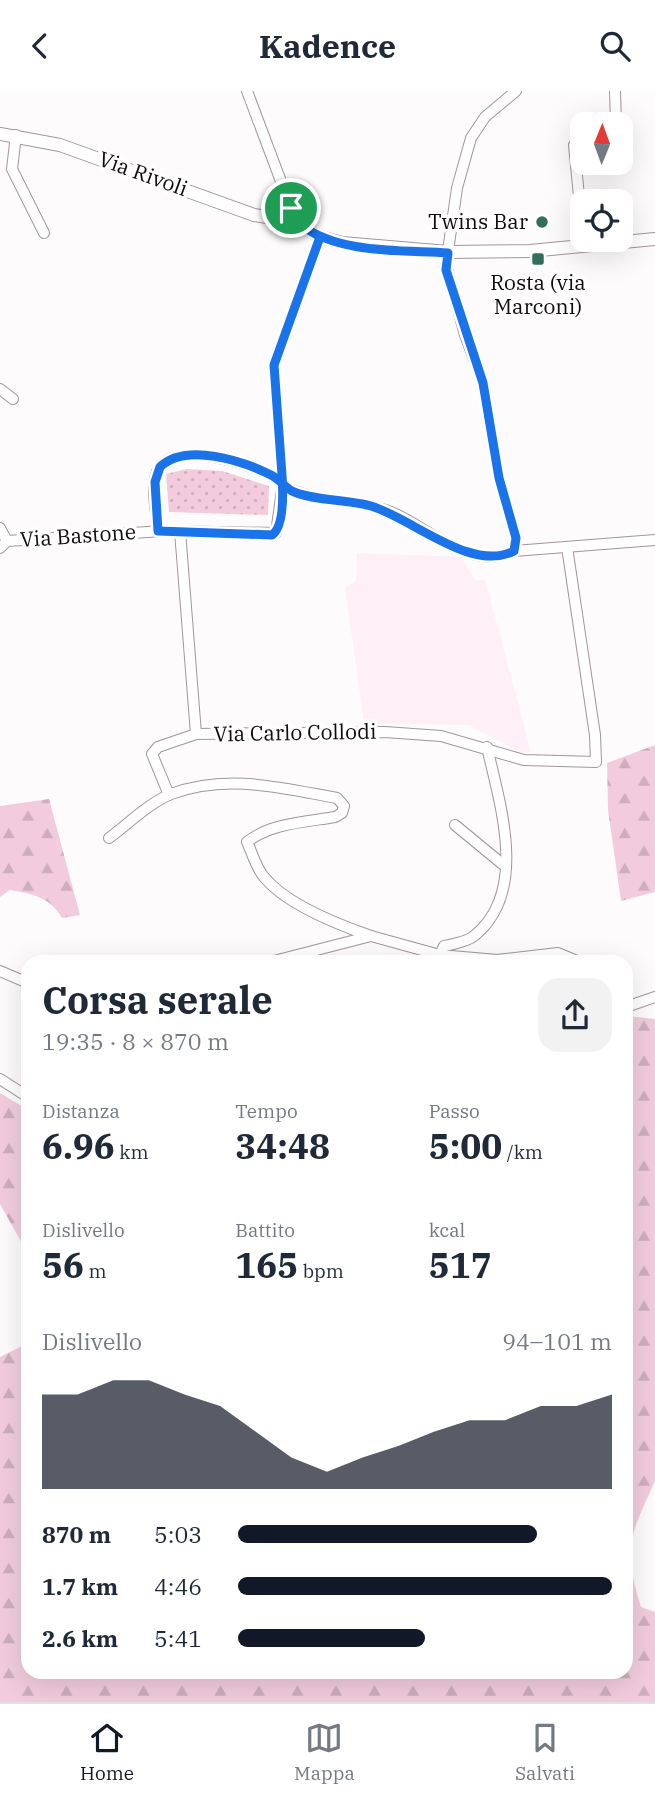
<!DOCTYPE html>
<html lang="it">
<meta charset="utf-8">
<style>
:root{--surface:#fff;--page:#f2f2f3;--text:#1f2937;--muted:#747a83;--line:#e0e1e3;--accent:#111827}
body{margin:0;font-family:"IBM Plex Serif",serif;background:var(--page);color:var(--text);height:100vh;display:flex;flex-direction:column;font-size:26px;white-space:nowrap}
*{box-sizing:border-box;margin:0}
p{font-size:23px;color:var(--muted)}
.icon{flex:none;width:38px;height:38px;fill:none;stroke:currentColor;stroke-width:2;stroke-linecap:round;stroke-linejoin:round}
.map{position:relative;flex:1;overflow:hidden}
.details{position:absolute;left:21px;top:864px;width:612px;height:724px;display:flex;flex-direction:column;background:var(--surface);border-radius:21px;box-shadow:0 7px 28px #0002}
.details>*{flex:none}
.needle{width:46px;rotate:1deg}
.tools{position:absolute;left:570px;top:21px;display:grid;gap:14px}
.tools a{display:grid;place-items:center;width:63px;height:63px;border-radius:14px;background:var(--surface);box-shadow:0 7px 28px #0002;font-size:35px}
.pin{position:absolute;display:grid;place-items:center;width:60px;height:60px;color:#fff;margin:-30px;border:4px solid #fff;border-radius:50%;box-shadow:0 2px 7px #0007}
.round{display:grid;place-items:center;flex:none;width:74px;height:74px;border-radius:21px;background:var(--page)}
.headline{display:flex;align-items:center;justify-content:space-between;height:119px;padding:0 21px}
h1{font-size:38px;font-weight:800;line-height:52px}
.stats{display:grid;grid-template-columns:repeat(3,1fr);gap:10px;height:119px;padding:7px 21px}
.stats div{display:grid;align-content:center}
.stats b{font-size:35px;font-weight:800}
.stats small{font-size:19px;font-weight:400}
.stats p{font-size:19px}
.chart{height:196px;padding:14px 21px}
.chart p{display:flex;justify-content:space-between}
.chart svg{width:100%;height:126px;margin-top:7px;fill:var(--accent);opacity:.7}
ul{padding:0 21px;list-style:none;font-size:23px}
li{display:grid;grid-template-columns:112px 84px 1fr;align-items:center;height:52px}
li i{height:18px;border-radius:9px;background:var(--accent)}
header{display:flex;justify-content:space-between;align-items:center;height:91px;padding:0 21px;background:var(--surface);font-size:32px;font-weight:800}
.dock{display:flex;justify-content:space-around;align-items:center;height:98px;border-top:2px solid var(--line);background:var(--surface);font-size:19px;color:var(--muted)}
.dock a{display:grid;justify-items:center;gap:4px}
.dock .active{color:var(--accent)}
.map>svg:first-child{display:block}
.built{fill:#fef0f6}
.forest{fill:url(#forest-firs)}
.park{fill:url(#park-dots)}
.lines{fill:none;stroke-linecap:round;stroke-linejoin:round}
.minor-casing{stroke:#a3959b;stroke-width:12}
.tertiary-casing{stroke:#a3959b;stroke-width:14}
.minor{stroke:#fff;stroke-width:10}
.tertiary{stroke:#fff;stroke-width:12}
.route-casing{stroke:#fff;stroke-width:14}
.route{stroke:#1a73e8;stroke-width:9}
.poi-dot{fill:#316f5c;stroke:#fff;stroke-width:2.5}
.labels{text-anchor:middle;stroke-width:7;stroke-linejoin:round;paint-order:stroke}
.street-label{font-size:21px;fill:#100c0e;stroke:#fff}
.poi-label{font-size:21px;fill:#100c0e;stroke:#fff;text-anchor:end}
</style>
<header><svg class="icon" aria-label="back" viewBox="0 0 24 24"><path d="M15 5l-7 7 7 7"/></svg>Kadence<svg class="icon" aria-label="search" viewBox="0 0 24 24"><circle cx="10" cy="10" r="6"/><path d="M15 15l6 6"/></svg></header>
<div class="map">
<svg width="655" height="1611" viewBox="0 0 655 1611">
<defs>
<pattern id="forest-firs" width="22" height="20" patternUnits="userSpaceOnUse" patternTransform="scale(1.75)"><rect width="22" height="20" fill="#f2ccdd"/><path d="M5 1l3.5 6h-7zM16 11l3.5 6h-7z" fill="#ceaebc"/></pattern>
<pattern id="park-dots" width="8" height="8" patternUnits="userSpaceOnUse" patternTransform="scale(1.75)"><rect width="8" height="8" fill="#f2ccdd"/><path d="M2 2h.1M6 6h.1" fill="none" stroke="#ceaebc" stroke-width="1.8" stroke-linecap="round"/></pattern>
</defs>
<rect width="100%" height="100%" fill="#fefbfc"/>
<polygon class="built" points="357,462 461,466 476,490 485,488 531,661 521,661 469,634 364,632 345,497 356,490"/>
<g class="forest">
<polygon points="655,654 655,801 621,810 608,719 607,672"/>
<path d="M49,708l31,116 -18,3c-12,-21 -29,-24 -52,-28l-10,7v-91z"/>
<path d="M627,925l28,3v462c-25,56 -33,65 -14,126l14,5v90h-655v-345l28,-14v330h598v-515l4,1 3,-83 -6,-2z"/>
<polygon points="0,1002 28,1019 28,1163 0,1113"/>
</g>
<polygon class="park" points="187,378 222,380 269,395 268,424 169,421 166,383"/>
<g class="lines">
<g class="minor-casing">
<g id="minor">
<polyline points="247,0 291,117"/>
<polyline points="615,0 616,33"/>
<polyline points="16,44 12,78 44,142"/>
<polyline points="583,46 574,54 583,146"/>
<polyline points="0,298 13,308"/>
<polyline points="0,437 7,450"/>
<path d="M158,440c-1,-17 -9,-48 1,-63 19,-27 87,-5 111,7 10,5 17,14 27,17 30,11 63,8 94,20 36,14 80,61 123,39l141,-11"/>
<polyline points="180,440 196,643"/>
<polyline points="0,457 7,450 163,440 276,442 283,392 274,274 320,146"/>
<polyline points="514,460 516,447 499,388 483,292 465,244 446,174 457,97 471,47 485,26 516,0"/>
<polyline points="169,704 152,663 158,656 196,643 385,641 441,645 524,669 596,671 595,644 567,456"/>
<polyline points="455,734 506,776"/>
<path d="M109,747c19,-14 40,-35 62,-44 56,-21 110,-6 166,4l7,8 -2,7 -7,4c-29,5 -64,6 -88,25 5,10 9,26 17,35 22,27 75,48 107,59"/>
<path d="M440,864l4,-9c9,-2 23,-4 30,-10 55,-44 26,-131 13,-189"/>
<polyline points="266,872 371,845 440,864 497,869 558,862 582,872"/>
<polyline points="0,880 28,892"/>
<polyline points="626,916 655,906"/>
<polyline points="0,988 28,1006"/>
</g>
</g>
<g class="tertiary-casing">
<g id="tertiary">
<polyline points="0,43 60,54 254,124 284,129"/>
<circle cx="294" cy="127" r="10"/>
<polyline points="301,134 320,146 342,152 448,161 530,160 655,148"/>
</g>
</g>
<use href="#minor" class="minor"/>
<use href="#tertiary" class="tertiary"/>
</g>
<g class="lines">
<g class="route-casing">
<path id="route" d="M291,117l9,2 4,9 -3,6 19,12 -46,128 8,110c1,15 3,51 -10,60l-114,-4 -3,-49 5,-15c26,-25 83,-6 111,8 8,4 14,12 21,16 17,9 58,9 79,15 41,12 100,67 143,45l2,-13 -17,-60 -16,-95 -37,-113 2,-17c-46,-3 -109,1 -147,-28l-8,3 -6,-3 -3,-8 7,-9"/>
</g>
<use href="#route" class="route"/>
</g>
<g class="poi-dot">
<circle cx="542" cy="131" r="7"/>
<rect x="531" y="161" width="14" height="14" rx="3.5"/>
</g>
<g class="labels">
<g class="street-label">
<text transform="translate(143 83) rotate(20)" y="7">Via Rivoli</text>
<text transform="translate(78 445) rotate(-4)" y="7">Via Bastone</text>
<text transform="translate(295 642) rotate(-1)" y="7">Via Carlo Collodi</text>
</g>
<g class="poi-label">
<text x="528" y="138">Twins Bar</text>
<text x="538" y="199" text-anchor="middle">Rosta (via<tspan x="538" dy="24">Marconi)</tspan></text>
</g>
</g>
</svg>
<div class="tools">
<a><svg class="needle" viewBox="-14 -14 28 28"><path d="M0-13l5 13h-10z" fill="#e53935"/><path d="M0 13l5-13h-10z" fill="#747a83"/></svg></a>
<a><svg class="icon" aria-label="locate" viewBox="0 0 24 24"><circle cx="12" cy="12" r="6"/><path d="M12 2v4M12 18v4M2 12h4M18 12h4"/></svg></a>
</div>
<div class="pin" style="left:291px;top:117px;background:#1e9e55"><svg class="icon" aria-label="arrive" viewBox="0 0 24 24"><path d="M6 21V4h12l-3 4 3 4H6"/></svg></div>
<section class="details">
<div class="headline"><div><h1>Corsa serale</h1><p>19:35 · 8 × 870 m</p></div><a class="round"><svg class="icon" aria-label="share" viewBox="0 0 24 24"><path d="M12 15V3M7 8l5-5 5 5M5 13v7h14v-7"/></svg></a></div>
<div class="stats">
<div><p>Distanza</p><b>6.96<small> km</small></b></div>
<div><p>Tempo</p><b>34:48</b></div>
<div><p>Passo</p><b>5:00<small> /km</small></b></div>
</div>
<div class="stats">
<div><p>Dislivello</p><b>56<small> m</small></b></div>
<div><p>Battito</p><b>165<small> bpm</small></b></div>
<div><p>kcal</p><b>517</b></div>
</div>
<div class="chart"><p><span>Dislivello</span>94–101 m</p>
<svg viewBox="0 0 160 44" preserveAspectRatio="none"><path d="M0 44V11L10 11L20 6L30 6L40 11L50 15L60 24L70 33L80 38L90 33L100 29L110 24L120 20L130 20L140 15L150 15L160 11V44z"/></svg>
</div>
<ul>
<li><b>870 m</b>5:03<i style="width:80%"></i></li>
<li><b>1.7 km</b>4:46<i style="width:100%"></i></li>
<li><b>2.6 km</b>5:41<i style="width:50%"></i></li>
</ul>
</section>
</div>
<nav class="dock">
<a class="active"><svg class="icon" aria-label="home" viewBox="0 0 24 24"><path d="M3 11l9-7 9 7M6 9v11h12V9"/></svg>Home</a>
<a><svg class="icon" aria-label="map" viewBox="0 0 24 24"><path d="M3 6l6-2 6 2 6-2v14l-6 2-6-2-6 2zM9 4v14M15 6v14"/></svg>Mappa</a>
<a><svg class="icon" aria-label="saved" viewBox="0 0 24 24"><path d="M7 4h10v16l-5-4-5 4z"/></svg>Salvati</a>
</nav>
